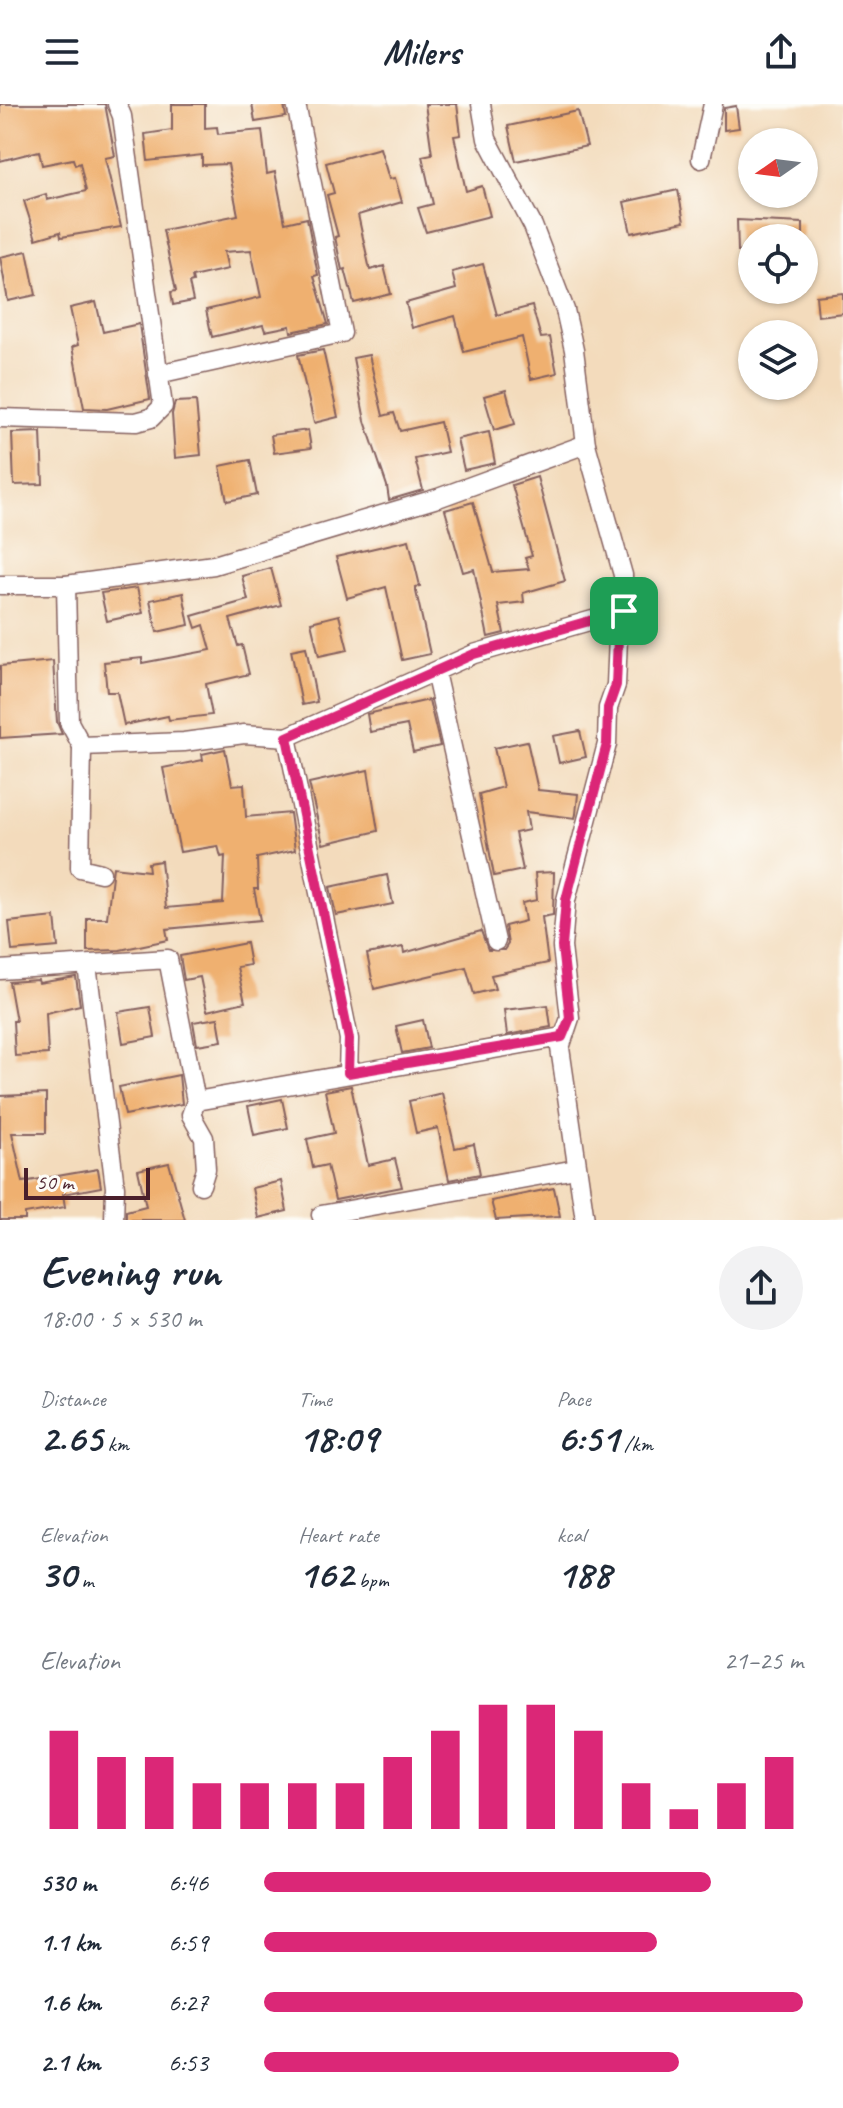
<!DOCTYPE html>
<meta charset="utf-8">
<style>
:root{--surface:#fff;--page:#f2f2f3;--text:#1f2937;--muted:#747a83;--accent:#db2777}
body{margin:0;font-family:Caveat,sans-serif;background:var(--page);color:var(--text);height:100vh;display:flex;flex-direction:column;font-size:30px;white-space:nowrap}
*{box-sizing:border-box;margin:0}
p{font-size:26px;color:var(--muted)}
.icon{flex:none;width:44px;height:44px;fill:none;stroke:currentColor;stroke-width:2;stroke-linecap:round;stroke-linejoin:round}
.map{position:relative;height:1116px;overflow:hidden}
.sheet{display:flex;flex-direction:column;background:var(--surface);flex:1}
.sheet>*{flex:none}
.needle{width:52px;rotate:256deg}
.fabs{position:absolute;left:738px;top:24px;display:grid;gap:16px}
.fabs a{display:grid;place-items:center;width:80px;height:80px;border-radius:50%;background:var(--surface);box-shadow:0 2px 6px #0004;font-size:40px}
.scale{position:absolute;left:24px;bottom:20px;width:126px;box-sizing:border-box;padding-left:8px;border:4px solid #4a1f2b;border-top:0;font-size:22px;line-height:28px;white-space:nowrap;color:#4a1f2b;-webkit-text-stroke:6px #fdfcf7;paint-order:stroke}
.pin{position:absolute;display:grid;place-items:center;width:68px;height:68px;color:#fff;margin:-34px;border-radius:16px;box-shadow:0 4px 12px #0006}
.round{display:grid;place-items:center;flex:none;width:84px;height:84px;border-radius:42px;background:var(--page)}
.summary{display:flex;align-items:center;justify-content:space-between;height:136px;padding:0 40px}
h1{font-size:44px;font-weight:600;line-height:60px}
.figures{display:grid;grid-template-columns:repeat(3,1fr);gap:12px;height:136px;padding:8px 40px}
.figures div{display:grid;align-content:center}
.figures b{font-size:40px;font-weight:600}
.figures small{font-size:22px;font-weight:400}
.figures p{font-size:22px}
.chart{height:224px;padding:16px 40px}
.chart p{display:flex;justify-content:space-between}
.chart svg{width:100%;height:144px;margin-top:8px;stroke:var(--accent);stroke-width:6}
ul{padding:0 40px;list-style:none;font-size:26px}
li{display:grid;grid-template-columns:128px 96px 1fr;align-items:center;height:60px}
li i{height:20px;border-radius:10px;background:var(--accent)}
header{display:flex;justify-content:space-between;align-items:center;height:104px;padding:0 40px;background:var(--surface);font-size:36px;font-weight:600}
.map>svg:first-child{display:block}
.building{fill:#efb070}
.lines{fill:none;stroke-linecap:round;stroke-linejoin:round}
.minor-casing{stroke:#85615e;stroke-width:21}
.minor{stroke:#fff;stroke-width:18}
.route-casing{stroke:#fff;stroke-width:16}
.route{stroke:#db2777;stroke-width:10}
</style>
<header><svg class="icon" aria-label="menu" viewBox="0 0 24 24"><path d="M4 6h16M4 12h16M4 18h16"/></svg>Milers<svg class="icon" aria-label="share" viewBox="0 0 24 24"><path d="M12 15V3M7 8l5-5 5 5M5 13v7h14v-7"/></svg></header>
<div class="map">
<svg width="843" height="1116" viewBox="0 0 843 1116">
<rect width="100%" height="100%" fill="#fdfcf7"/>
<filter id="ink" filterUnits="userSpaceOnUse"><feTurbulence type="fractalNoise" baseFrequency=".0125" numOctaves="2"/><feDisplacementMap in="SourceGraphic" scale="16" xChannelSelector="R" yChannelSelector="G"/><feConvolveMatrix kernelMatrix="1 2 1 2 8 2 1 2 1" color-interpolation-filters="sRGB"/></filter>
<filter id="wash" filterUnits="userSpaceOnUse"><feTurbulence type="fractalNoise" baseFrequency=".006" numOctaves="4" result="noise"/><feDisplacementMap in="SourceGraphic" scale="32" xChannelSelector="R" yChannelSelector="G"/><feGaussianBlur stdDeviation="1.8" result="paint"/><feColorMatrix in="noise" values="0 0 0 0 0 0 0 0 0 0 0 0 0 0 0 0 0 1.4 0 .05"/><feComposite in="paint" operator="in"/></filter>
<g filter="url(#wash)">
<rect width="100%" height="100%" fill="#f3dbbc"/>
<g id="blocks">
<g class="building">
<polygon points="0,0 105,0 115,52 105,54 121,123 61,133 60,128 36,135 24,97 46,90 47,96 86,87 80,59 75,61 73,55 42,61 39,47 0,57"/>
<polygon points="172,0 205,0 205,24 217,23 218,30 262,26 267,70 275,68 285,119 307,114 318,171 314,172 328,220 291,228 290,222 265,227 263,221 212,233 206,206 261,193 251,146 224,148 228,165 192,173 193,178 189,179 193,197 173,201 171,188 176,187 163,126 238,111 228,60 202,61 202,51 148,57 145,30 172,26"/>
<polygon points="252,0 284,0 286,13 255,18"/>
<polygon points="425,0 457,0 461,31 454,32 466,87 482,82 490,112 426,128 418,104 433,100 422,52 432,50"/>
<polygon points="736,2 739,24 724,26 724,4"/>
<polygon points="578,7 587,42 516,57 508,22"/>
<polygon points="380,44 389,75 395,74 402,98 358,111 370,166 384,162 391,190 354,199 345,165 342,166 335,133 338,132 327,91 334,89 326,59"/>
<polygon points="678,86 684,118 631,129 624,98"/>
<polygon points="737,116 803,119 803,133 752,134 752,147 738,147"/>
<polygon points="27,147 36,191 8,197 0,153"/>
<polygon points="483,160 497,211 532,202 541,234 550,233 557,269 531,275 522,233 464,248 455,212 412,224 406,199 456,185 452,168"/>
<polygon points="843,189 843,209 818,212 816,192"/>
<polygon points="96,198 103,228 139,220 150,295 107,305 84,304 72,243 78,241 70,204"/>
<polygon points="323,246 338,313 314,319 298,251"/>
<polygon points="369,251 383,312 394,309 400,327 440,318 447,348 415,355 423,386 389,396 387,382 365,317 353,254"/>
<polygon points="506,286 515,320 494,326 484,292"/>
<polygon points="196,297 201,351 175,354 172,310 175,298"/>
<polygon points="308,326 311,344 274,349 271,331"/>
<polygon points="41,328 43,380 14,381 12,329"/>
<polygon points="489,328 495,359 464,366 457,335"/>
<polygon points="250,356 257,391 227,397 220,362"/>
<polygon points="537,373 565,477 523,489 524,498 498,501 504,529 488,533 474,465 463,468 445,406 473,398 493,468 529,465 525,454 532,452 512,381"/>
<polygon points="409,436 420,482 415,483 430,550 402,556 386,483 347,494 336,453"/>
<polygon points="271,464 281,501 230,515 238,542 242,541 249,570 206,580 212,611 169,616 168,612 124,621 117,588 107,588 104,558 142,554 142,559 211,546 204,521 196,524 192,512 248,496 242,472"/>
<polygon points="137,484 143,509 107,517 101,489"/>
<polygon points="183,489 189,521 157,528 150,496"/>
<polygon points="339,511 348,546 319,552 311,518"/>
<polygon points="306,543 317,598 302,601 291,546"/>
<polygon points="53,557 57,618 62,630 0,634 0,562"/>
<polygon points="429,596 440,642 413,648 407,621 370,628 367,610"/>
<polygon points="580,627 586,653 559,659 553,632"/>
<polygon points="527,637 538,686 578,690 576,710 575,714 526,708 529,726 515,729 523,766 494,772 479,690 503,683 494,644"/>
<polygon points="225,645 232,681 244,680 246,713 290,709 295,746 257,754 258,785 254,785 260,816 166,825 168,836 120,846 87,847 87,814 107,814 113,763 149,767 148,759 161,757 166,804 223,799 225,752 221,753 218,742 180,748 163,664 203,656 202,650"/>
<polygon points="368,666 378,727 323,740 309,679"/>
<polygon points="554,768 553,811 542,813 548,859 491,871 495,885 474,890 466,863 374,885 367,850 403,843 404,849 481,827 488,846 504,846 508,840 505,822 525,817 522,799 537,796 535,769"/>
<polygon points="387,771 393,800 336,811 330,783"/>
<polygon points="55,813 58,843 12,847 9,818"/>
<polygon points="246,839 250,861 237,863 245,898 207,907 200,873 184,876 180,852"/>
<polygon points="76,873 80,901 46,909 48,950 15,952 13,917 16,917 9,878 38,876 39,879"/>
<polygon points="548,901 551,923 507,931 504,906"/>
<polygon points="150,903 155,933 123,939 118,908"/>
<polygon points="218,914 222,937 197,941 193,918"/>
<polygon points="423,916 429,944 402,949 396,922"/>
<polygon points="179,971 182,1000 125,1011 119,983"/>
<polygon points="351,982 368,1061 395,1055 402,1083 335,1096 327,1061 313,1064 307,1035 334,1029 325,987"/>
<polygon points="442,989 455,1044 474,1040 480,1070 449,1076 438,1024 416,1029 409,997"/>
<polygon points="46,990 46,1029 12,1029 23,1078 98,1065 101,1083 63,1090 65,1103 25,1110 25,1116 0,1116 0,992"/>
<polygon points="282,995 288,1024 254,1031 248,1002"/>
<polygon points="169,1059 185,1116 126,1116 126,1107 146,1102 138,1066"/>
<polygon points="281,1077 287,1107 258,1114 252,1084"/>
<polygon points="554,1084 560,1112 496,1116 491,1097"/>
</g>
</g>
</g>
<g filter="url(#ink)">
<use href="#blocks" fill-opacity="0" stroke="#85615e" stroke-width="2"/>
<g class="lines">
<g class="minor-casing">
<g id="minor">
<polyline points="481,0 487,35 533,122 565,206 574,246 586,340 623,471 624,507 618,534 616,581 608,604 607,640 566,796 562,843 570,914 560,944 585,1116"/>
<polyline points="701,55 713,0"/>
<polyline points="158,270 342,229 296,0"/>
<polyline points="0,314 136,318 151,314 163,302 122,12 117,0"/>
<polyline points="0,481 66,481 214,461 438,394 586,340"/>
<polyline points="66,481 69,618 82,642 184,638 244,630 287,633 349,935 348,969"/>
<polyline points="435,568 496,837"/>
<polyline points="287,633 474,550 624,507"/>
<polyline points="82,642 80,764 101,769"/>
<polyline points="87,861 115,1083 114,1116"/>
<polyline points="0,866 168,855 196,997"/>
<polyline points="201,1081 206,1065 204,1034 191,1011 196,997 562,933"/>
<polyline points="321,1111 576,1065"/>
</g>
</g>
<use href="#minor" class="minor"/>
</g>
</g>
<g class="lines" filter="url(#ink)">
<g class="route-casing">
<polygon id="route" points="624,507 618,534 616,581 608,604 607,640 566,796 562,843 570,914 562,933 348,969 349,935 287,633 474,550"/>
</g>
<use href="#route" class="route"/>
</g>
</svg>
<div class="fabs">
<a><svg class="needle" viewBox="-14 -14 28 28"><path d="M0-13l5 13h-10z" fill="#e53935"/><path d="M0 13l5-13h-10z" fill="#747a83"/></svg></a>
<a><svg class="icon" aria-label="locate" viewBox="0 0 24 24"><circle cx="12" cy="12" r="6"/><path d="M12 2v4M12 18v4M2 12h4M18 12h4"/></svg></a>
<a><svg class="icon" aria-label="layers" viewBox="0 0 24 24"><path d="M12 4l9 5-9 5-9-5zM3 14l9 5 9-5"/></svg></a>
</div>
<div class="scale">50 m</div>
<div class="pin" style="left:624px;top:507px;background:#1e9e55"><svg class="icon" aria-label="arrive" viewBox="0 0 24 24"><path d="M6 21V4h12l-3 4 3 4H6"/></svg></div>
</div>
<section class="sheet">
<div class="summary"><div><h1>Evening run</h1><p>18:00 · 5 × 530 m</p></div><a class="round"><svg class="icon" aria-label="share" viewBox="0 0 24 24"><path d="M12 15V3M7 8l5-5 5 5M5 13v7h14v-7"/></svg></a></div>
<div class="figures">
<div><p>Distance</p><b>2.65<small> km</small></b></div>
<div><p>Time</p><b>18:09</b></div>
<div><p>Pace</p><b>6:51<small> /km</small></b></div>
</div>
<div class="figures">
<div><p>Elevation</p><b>30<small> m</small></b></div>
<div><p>Heart rate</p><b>162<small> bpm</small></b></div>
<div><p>kcal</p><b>188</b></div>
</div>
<div class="chart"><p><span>Elevation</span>21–25 m</p>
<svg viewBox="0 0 160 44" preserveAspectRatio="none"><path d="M5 44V14M15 44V22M25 44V22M35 44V30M45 44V30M55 44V30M65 44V30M75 44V22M85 44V14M95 44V6M105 44V6M115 44V14M125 44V30M135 44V38M145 44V30M155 44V22"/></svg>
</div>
<ul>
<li><b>530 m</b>6:46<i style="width:83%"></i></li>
<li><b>1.1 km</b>6:59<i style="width:73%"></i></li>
<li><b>1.6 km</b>6:27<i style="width:100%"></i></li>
<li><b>2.1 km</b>6:53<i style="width:77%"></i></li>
</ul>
</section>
